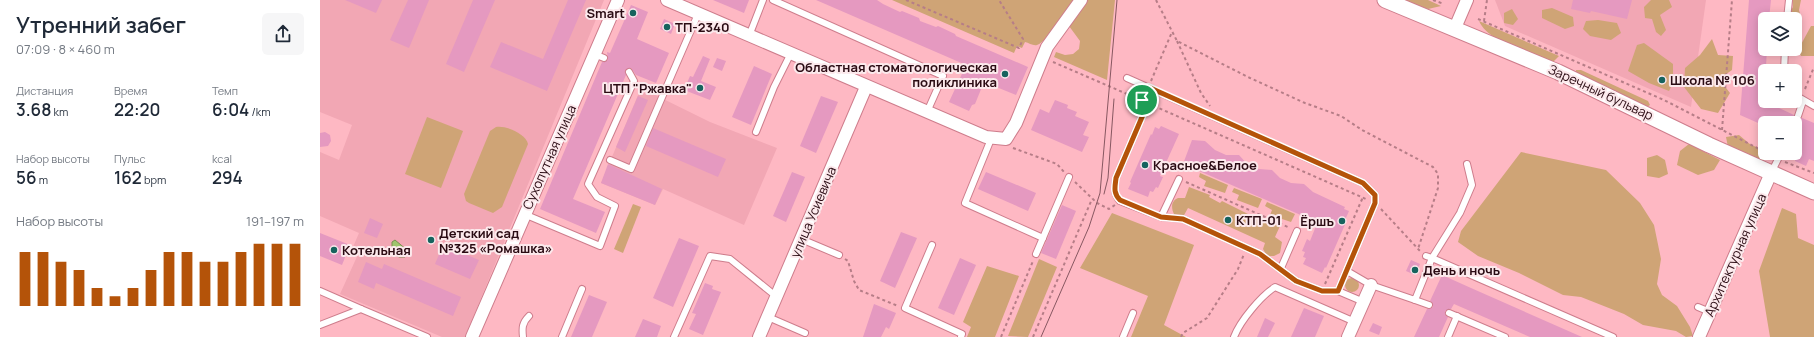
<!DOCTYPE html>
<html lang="ru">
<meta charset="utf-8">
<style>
:root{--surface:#fff;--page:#f6f6f7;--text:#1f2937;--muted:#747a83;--accent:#b45309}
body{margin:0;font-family:Manrope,sans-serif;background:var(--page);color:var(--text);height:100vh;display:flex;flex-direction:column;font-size:15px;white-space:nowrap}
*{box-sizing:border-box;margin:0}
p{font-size:13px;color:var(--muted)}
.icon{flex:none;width:22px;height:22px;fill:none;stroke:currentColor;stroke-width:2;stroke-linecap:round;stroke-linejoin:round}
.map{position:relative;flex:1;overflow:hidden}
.details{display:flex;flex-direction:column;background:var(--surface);width:320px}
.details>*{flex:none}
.fabs{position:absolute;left:1438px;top:12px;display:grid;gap:8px}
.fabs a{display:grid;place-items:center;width:44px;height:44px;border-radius:6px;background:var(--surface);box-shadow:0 2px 10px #0003;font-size:20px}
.pin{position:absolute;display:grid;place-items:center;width:34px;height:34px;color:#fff;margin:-17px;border:2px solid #fff;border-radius:50%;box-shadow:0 1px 4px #0007}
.round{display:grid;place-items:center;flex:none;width:42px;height:42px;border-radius:6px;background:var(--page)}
.head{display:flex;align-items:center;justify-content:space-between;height:68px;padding:0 16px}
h1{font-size:22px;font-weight:600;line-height:30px}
.figures{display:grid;grid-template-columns:repeat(3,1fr);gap:6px;height:68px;padding:4px 16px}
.figures div{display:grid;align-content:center}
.figures b{font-size:17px;font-weight:600}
.figures small{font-size:11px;font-weight:400}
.figures p{font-size:11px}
.chart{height:112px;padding:8px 16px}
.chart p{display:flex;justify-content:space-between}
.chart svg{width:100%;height:72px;margin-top:4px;stroke:var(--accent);stroke-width:6}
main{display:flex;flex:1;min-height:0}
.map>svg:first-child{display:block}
.built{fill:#f2a7b4}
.green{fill:#cfa476}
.water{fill:#9fc56d;stroke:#7c8d52}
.building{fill:#e599c0}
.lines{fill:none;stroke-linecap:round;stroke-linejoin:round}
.service-casing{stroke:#ce7d8c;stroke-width:8}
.minor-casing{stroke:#ce7d8c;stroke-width:14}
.tertiary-casing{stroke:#ce7d8c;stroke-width:17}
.path{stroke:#b67d87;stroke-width:2;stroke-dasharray:3 3;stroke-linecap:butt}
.service{stroke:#fff;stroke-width:6}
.minor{stroke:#fff;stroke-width:12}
.tertiary{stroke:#fff;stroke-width:15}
.tram{stroke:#875761;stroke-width:1}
.route-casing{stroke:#fff;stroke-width:8}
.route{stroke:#b45309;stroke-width:5}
.poi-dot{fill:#16635e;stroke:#fce9ec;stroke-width:1.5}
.labels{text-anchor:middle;stroke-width:4;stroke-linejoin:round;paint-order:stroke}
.poi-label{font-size:13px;font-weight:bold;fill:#2a0b13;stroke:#fce9ec;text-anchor:start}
.street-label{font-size:13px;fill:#2a0b13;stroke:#fce9ec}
</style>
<main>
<section class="details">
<div class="head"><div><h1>Утренний забег</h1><p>07:09 · 8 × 460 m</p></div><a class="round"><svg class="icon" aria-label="share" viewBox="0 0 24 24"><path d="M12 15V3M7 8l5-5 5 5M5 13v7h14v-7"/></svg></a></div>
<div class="figures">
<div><p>Дистанция</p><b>3.68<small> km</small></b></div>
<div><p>Время</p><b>22:20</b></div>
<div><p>Темп</p><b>6:04<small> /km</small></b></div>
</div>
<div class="figures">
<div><p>Набор высоты</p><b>56<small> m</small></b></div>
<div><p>Пульс</p><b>162<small> bpm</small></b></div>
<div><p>kcal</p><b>294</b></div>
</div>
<div class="chart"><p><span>Набор высоты</span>191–197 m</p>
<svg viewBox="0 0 160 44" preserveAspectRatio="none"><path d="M5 44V11M15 44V11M25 44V17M35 44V22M45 44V33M55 44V38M65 44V33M75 44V22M85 44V11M95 44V11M105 44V17M115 44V17M125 44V11M135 44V6M145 44V6M155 44V6"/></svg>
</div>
</section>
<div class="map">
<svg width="1494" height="337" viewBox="0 0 1494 337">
<rect width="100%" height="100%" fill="#feb8c3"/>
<g class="built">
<polygon points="0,0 284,0 145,337 122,337 20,294 40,250 33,247 39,233 0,216 0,152 19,160 32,125 0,112"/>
<polygon points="1175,0 1386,0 1371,107 1185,26"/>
<polygon points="321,88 390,122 457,148 424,225 343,189 335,205 281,183"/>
</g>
<g class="green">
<path d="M572,0h181c-8,11 -24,41 -36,45 -4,1 -8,-2 -12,-3l-3,6 -5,-2 -3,7z"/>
<polygon points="767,0 795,0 787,80 734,57 736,52 745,55 753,54 759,49 760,41 749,26"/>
<polygon points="1083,0 1108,0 1121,6 1108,9"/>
<polygon points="1331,0 1349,0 1352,7 1340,15 1346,30 1341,36 1336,32 1332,19 1325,18 1324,7"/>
<polygon points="1472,0 1481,0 1479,10 1481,18 1475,21 1475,19 1469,14 1473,7"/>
<polygon points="1232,8 1253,17 1254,26 1245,29 1222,18 1222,10"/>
<polygon points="1192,9 1198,19 1193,25 1184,23 1184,13"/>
<polygon points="1278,20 1297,23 1301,33 1291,40 1270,36 1263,29 1266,21"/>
<path d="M1159,21l80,35 -6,6c-21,-8 -65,-20 -74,-41z"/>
<polygon points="1491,26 1494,26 1494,56 1481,56 1478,50"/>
<polygon points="1392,39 1398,55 1413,56 1412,70 1399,79 1410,93 1398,113 1381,109 1364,87 1365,68 1380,55"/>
<polygon points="1324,43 1353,64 1353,83 1349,91 1329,83 1308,71 1317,45"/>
<polygon points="1256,70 1261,70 1328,101 1330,105 1324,109 1256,76"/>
<polygon points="107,117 143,131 121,188 85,174"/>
<path d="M176,127c10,-2 30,7 32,17l-26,63 -9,6 -24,-10 -3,-2 -2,-7 26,-63z"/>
<polygon points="1419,135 1431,145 1445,150 1445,160 1436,160 1408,147 1406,137"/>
<polygon points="1369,144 1400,160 1394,170 1378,175 1357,165 1360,151"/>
<polygon points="1201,152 1286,170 1320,203 1334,225 1341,259 1337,284 1342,295 1357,306 1370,327 1373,336 1366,337 1356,331 1323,325 1304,314 1261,297 1243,295 1199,273 1158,256 1138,242 1141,231"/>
<polygon points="1337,155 1345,160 1348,174 1339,178 1327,176 1327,158"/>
<polygon points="880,173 908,185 905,193 884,186 886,181 879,177"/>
<path d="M869,187l21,8 -1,2 11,6 2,-2 34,17 1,-2 23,10 -5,11 7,5 -2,11 -6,3h-7l-4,-7 2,-6 -77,-35 -5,9 -9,-3c-3,-6 -3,-13 4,-16h7z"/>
<polygon points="914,188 942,199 938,208 917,200 919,195 912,192"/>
<polygon points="947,202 975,214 971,222 950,215 952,210 945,206"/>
<polygon points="313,204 321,207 303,253 294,249"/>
<polygon points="1462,208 1476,214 1478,238 1494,245 1494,337 1450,337 1439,271"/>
<polygon points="792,213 874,245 844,325 866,337 811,337 828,296 760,268"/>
<polygon points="719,259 737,267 708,337 688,336"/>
<polygon points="667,266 699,276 675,337 647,337 651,327 643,322"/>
<circle cx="1032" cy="285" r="7"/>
</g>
<polygon class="water" points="75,240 87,250 85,257 79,257 72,252 72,242"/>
<g class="building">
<polygon points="25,0 62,0 56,13"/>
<polygon points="88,0 109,0 89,48 70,40"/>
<polygon points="153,0 175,0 144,72 126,64"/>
<polygon points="248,0 266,0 227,91 170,67 181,42 223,59"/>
<polygon points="393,0 429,0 424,13"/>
<polygon points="496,0 557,0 563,4 580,12 582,11 599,18 600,21 616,27 618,26 635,34 636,36 708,67 696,95 664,82 655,104 652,105 649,111 629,102 646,65"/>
<polygon points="1253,0 1312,0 1307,19 1271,11 1270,13 1251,9"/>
<polygon points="1429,0 1451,0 1449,19 1445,19 1445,49 1447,49 1444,101 1474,115 1476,120 1482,118 1494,123 1494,161 1489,159 1486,166 1475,161 1475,123 1445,123 1445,126 1420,115"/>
<polygon points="311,5 328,12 317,39 349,53 336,83 316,75 311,68 305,70 306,75 253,199 285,212 276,233 220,209 282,62 288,60 287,52 290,53"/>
<polygon points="344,19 355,24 351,34 340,29"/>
<polygon points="383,56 390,59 381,81 396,87 390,100 364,90 370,76 373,77"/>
<polygon points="397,58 406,61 402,71 393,67"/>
<polygon points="434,66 452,74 431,125 412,117"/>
<polygon points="318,96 328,100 305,152 296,147"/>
<polygon points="501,96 518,102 496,153 480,146"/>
<polygon points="735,100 748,105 747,108 757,112 755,116 769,122 763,135 769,137 762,152 711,130 720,109 729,113"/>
<polygon points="841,126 859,134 840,176 843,177 838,188 836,187 833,192 830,191 828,197 808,189 811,183 810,182 831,134 832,135 835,127 839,129"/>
<polygon points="333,128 406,159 398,177 326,146"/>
<polygon points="5,132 10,135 11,141 8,146 0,147 0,133"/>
<polygon points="872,140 885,141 895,150 906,155 919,155 928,165 939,169 952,170 960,178 971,183 984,184 993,192 1025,207 1024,209 1029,211 1025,220 1027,220 1006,268 1005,267 1002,273 983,264 986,258 983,257 985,252 982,251 987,239 990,241 998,221 983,215 983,216 863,164"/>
<polygon points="288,164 342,189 335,205 281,183"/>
<polygon points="472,172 485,177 466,222 453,216"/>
<polygon points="666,172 716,193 708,211 658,189"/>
<polygon points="742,205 756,211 736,259 721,253"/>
<polygon points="50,218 63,224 57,238 44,233"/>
<polygon points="581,232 597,238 575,288 560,281"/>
<polygon points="0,233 30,245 22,265 0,256"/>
<polygon points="359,238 379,246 353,307 333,298"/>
<polygon points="123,245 159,260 150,279 115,264"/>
<polygon points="640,258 656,265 634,315 618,308"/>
<polygon points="1091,260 1100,264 1095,275 1086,271"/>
<polygon points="46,262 62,269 64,264 141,297 133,316 56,283 54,289 38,282"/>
<polygon points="1122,275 1151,288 1262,337 1210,337 1134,304 1131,309 1125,311 1125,315 1128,317 1119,337 1094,337 1107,309 1113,307 1113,304 1110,301"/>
<polygon points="385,283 393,286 392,289 401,292 383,335 369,329 376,314 372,313"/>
<polygon points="269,295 287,302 272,337 251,337"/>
<polygon points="554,304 576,313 569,329 566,327 561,337 543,337"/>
<polygon points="984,308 1004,316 995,337 971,337"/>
<polygon points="945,318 955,323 948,337 937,337"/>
<polygon points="323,319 341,326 337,337 315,337"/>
<polygon points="1053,323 1062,327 1059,335 1049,331"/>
</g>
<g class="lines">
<g class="service-casing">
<g id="service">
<polyline points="453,0 623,76 607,112"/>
<polyline points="1467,19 1469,0"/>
<polyline points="429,36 443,0"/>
<polyline points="274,54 284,58"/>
<polyline points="1464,71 1465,49"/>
<polyline points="807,78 1043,183 1055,195 1055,203 1018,291"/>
<polyline points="1475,95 1494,106"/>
<path d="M828,103l-32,75c-1,9 -3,15 4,23l41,16 22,2 77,35 36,27 26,10h16l26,11"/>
<polyline points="1478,116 1483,101"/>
<polyline points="436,132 454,87 471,53"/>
<polyline points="671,139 645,203 723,238"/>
<polyline points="290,160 311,169 378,14"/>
<polyline points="1451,173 1461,153"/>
<polyline points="204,214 280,246 295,206 277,197 268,184 314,81 309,72"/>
<polyline points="841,217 859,179"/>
<polyline points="481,239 519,255"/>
<polyline points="612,245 585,308 642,334 641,337"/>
<polyline points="716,254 749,177"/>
<polyline points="1106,256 1112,258 1140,213 1152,185 1147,164"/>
<polyline points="961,268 977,231"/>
<polyline points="1027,271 1051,285 1095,300 1112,258 1293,337"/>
<polyline points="0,291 41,309"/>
<polyline points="1095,300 1109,305"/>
<polyline points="1378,307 1390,312"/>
<polyline points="1129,313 1185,337"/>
<polyline points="448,317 485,333"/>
<polyline points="0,325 41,309 107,337"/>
<path d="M203,337c-1,-9 -1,-14 6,-21"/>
<polyline points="242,337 262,289"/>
<polyline points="354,337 390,256 410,259 457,297"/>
<polyline points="803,337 813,313"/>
<path d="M914,337c6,-16 27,-41 41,-50l80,35"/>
<polyline points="1128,337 1137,316"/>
</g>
</g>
<g class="minor-casing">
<g id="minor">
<polyline points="347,0 666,137 686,139 696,123 727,47 761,0"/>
<polyline points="1135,28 1147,0"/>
<polyline points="152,337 298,0"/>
<polyline points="439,337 546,87"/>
<polyline points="1028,337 1051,285"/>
<polyline points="1379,337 1451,173"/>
</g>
</g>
<g class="tertiary-casing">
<polyline id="tertiary" points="1065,0 1238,72 1389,145 1494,192"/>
</g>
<g class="path">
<polyline points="586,0 699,48 703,39 679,0"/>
<polyline points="836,0 857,41 930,78 985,103 1021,116 1042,130 1113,167 1118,174 1118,188 1098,249"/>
<polyline points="1113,0 1124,4"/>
<polyline points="1158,19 1344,100 1445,152"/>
<polyline points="1164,21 1167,0"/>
<polyline points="857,41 881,93 890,106"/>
<polyline points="733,62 821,100"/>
<polyline points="831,81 852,32"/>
<polyline points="1485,89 1494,67"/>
<polyline points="834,106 1046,199"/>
<polyline points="1402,130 1412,0"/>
<polyline points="693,148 737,164 744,172"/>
<polyline points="1447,153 1452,156"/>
<polyline points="1465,162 1494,173"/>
<polyline points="755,182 777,203 789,209 795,205"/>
<polyline points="866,182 970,228"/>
<polyline points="1061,209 1100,251"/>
<polyline points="525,259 528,261 534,281 539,290 578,306"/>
<polyline points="1005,284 1043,197"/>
<polyline points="681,337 713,261"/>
<polyline points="713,337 772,199"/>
<polyline points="861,337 863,333 887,318 918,269 924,254"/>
</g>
<use href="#service" class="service"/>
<use href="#minor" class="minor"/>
<use href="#tertiary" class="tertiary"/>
<g class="tram">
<polyline points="784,194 788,178 794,99"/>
<polyline points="721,337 769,227 780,193 797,0"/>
</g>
</g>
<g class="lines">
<g class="route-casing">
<path id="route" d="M828,87l215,96 12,12v8l-37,88h-16l-26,-10 -36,-27 -77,-35 -22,-2 -41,-17c-7,-7 -5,-13 -4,-22l32,-75 -6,-3z"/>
</g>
<use href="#route" class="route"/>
</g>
<g class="poi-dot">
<circle cx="313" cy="13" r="4"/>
<circle cx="347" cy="27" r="4"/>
<circle cx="685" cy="74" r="4"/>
<circle cx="1342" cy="80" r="4"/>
<circle cx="380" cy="88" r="4"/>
<circle cx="825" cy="165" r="4"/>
<circle cx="908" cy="220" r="4"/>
<circle cx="1022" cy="221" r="4"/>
<circle cx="111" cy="240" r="4"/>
<circle cx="14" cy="250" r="4"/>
<circle cx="1095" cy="270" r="4"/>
</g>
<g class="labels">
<g class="poi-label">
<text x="305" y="18" text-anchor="end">Smart</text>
<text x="355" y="32">ТП-2340</text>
<text x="677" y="72" text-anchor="end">Областная стоматологическая<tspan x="677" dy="15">поликлиника</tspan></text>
<text x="1350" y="85">Школа № 106</text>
<text x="372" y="93" text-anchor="end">ЦТП "Ржавка"</text>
<text x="833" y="170">Красное&amp;Белое</text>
<text x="916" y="225">КТП-01</text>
<text x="1014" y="226" text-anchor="end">Ёршъ</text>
<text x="119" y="238">Детский сад<tspan x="119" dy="15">№325 «Ромашка»</tspan></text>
<text x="22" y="255">Котельная</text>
<text x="1103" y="275">День и ночь</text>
</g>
<g class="street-label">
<text transform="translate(1281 92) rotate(25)" y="5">Заречный бульвар</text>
<text transform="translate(229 157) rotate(-66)" y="5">Сухопутная улица</text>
<text transform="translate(493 212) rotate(-67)" y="5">улица Усиевича</text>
<text transform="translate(1415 255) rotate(-66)" y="5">Архитектурная улица</text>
</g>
</g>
</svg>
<div class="fabs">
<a><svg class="icon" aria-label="layers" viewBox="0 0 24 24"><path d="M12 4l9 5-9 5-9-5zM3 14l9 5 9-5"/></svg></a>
<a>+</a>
<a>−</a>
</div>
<div class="pin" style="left:822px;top:100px;background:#1e9e55"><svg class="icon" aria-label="arrive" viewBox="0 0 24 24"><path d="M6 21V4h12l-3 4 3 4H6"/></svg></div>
</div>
</main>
